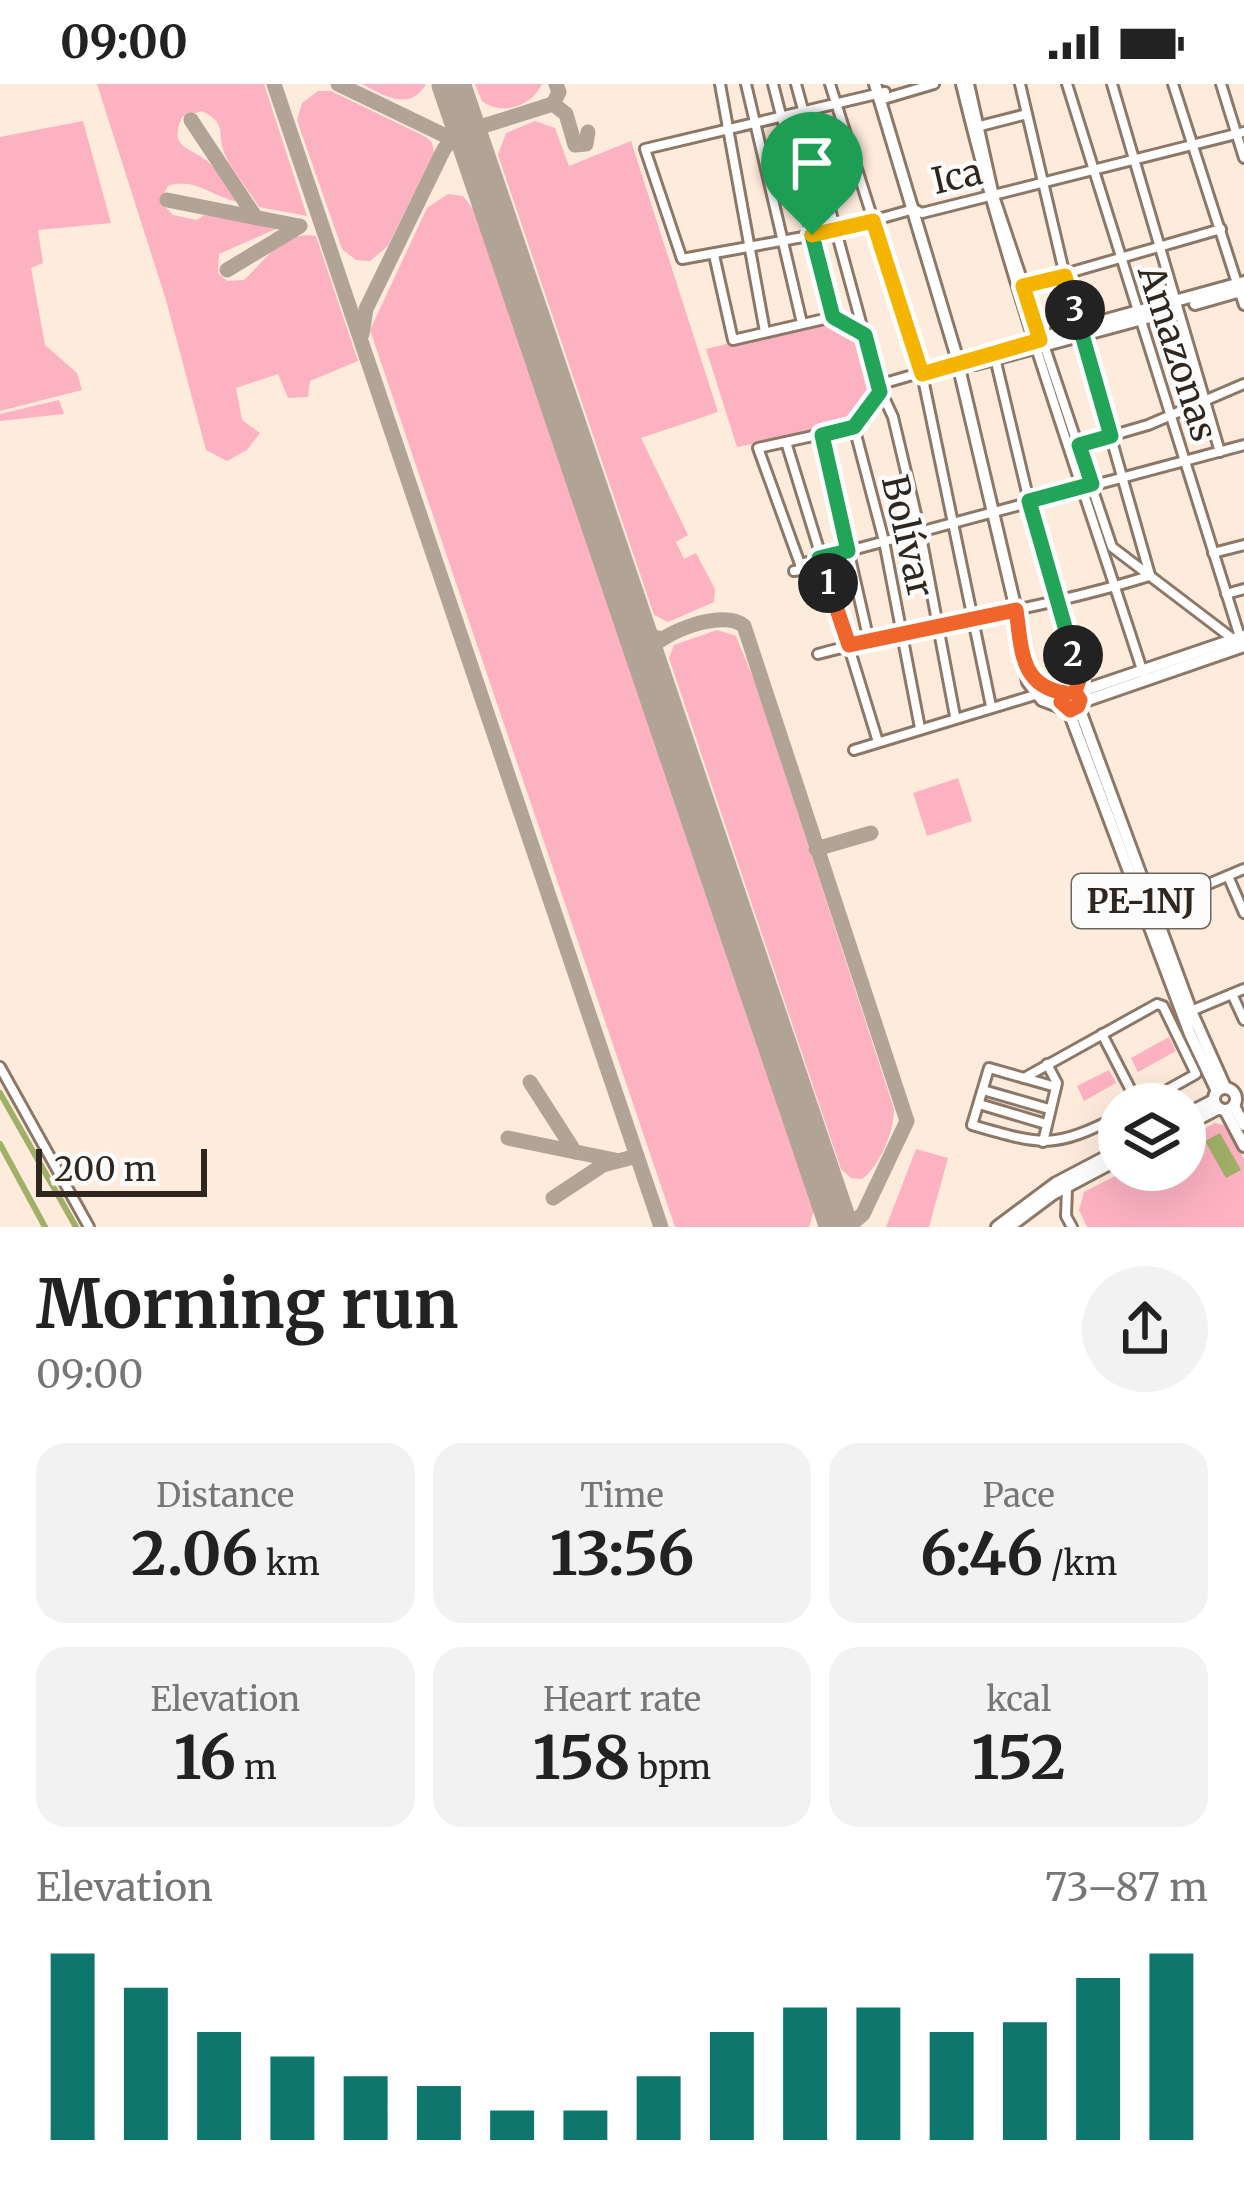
<!DOCTYPE html>
<meta charset="utf-8">
<style>
:root{--surface:#fff;--page:#f2f2f2;--text:#222;--muted:#767676;--accent:#0f766e}
body{margin:0;font-family:Merriweather,serif;background:var(--page);color:var(--text);height:100vh;display:flex;flex-direction:column;font-size:45px;white-space:nowrap}
*{box-sizing:border-box;margin:0}
p{font-size:39px;color:var(--muted)}
.icon{flex:none;width:66px;height:66px;fill:none;stroke:currentColor;stroke-width:2;stroke-linecap:round;stroke-linejoin:round}
.map{position:relative;height:1143px;overflow:hidden}
.side{display:flex;flex-direction:column;background:var(--surface);flex:1}
.side>*{flex:none}
.controls{position:absolute;left:1098px;top:999px;display:grid;gap:24px}
.controls a{display:grid;place-items:center;width:108px;height:108px;border-radius:50%;background:var(--surface);box-shadow:0 12px 48px #0002;font-size:60px}
.scale{position:absolute;left:36px;bottom:30px;width:171px;box-sizing:border-box;padding-left:12px;border:6px solid #2f261f;border-top:0;font-size:33px;line-height:42px;white-space:nowrap;color:#2f261f;-webkit-text-stroke:9px #fcfcfc;paint-order:stroke}
.pin{position:absolute;display:grid;place-items:center;width:102px;height:102px;color:#fff;margin:-123px -51px;border-radius:50% 50% 50% 0;rotate:-45deg;box-shadow:0 0 12px #0007}
.pin .icon{rotate:45deg}
.km{position:absolute;width:60px;height:60px;margin:-30px;border-radius:50%;background:#222;color:#fff;font-size:33px;line-height:60px;text-align:center}
.round{display:grid;place-items:center;flex:none;width:126px;height:126px;border-radius:63px;background:var(--page)}
.overview{display:flex;align-items:center;justify-content:space-between;height:204px;padding:0 36px}
h1{font-size:66px;font-weight:700;line-height:90px}
.figures{display:grid;grid-template-columns:repeat(3,1fr);gap:18px;height:204px;padding:12px 36px}
.figures div{display:grid;align-content:center;border-radius:30px;background:var(--page);text-align:center}
.figures b{font-size:60px;font-weight:700}
.figures small{font-size:33px;font-weight:400}
.figures p{font-size:33px}
.chart{height:336px;padding:24px 36px}
.chart p{display:flex;justify-content:space-between}
.chart svg{width:100%;height:216px;margin-top:12px;stroke:var(--accent);stroke-width:6}
.status{display:flex;justify-content:space-between;align-items:center;height:84px;padding:0 60px;background:var(--surface);direction:ltr}
.status svg{height:33px;fill:currentColor}
.map>svg:first-child{display:block}
.green{fill:#fdb2c2}
.water{fill:#a1b068}
.lines{fill:none;stroke-linecap:round;stroke-linejoin:round}
.canal{stroke:#a1b068;stroke-width:6}
.taxiway{stroke:#b2a397;stroke-width:15}
.runway{stroke:#b2a397;stroke-width:39}
.minor-casing{stroke:#8d7868;stroke-width:14}
.major-casing{stroke:#8d7868;stroke-width:16}
.minor{stroke:#fff;stroke-width:8}
.major{stroke:#fff;stroke-width:10}
.split-1-casing{stroke:#fff;stroke-width:24}
.split-2-casing{stroke:#fff;stroke-width:24}
.split-3-casing{stroke:#fff;stroke-width:24}
.split-4-casing{stroke:#fff;stroke-width:24}
.split-1{stroke:#22a559;stroke-width:15}
.split-2{stroke:#f0652b;stroke-width:15}
.split-3{stroke:#22a559;stroke-width:15}
.split-4{stroke:#f5b400;stroke-width:15}
.labels{text-anchor:middle;stroke-width:9;stroke-linejoin:round;paint-order:stroke}
.shield{fill:#fcfcfc;stroke:#6c6661;stroke-width:3}
.shield-label{font-size:33px;font-weight:bold;fill:#2f261f}
.street-label{font-size:36px;fill:#2f261f;stroke:#fcfcfc}
</style>
<div class="status"><b>09:00</b><svg viewBox="0 0 49 12"><path d="M0 12V9h3v3zM5 12V6h3v6zM10 12V3h3v9zM15 12V0h3v12zM26 1h20v11H26zM47 4h2v5h-2z"/></svg></div>
<div class="map">
<svg width="1244" height="1143" viewBox="0 0 1244 1143">
<rect width="100%" height="100%" fill="#fdebdc"/>
<g class="green">
<path d="M97,0h167l43,132 -48,-9c-8,-14 -33,-44 -36,-58 -5,-18 3,-26 -21,-38l-20,6c-14,32 8,30 25,44 12,10 21,29 30,41 -25,-6 -44,-25 -69,-16l-8,15 13,14 24,5 7,-5 74,13 -59,26 -1,19 9,8 17,-1c21,-19 38,-50 72,-44l42,125 -48,20 -2,16 -20,1 -10,-24 -42,14 6,32 18,13 -13,17 -20,11 -21,-11 -40,-150z"/>
<path d="M362,0h64c-16,28 -41,12 -64,0z"/>
<path d="M475,0h67c-11,23 -40,32 -60,17z"/>
<polygon points="318,7 331,7 426,53 432,59 434,69 388,162 370,177 356,176 342,165 297,36 302,19"/>
<polygon points="83,37 111,139 38,146 43,179 31,184 45,261 77,289 82,306 0,327 0,53"/>
<polygon points="535,37 555,44 569,82 631,57 718,328 641,354 688,451 676,458 684,475 696,469 715,505 714,518 668,538 654,531 498,71 506,49"/>
<polygon points="448,110 463,112 476,129 814,1126 809,1143 675,1143 370,246 427,124"/>
<polygon points="831,235 855,250 871,317 854,340 737,363 706,265"/>
<polygon points="59,316 64,330 0,337 0,330"/>
<path d="M717,546l19,6 20,49 138,424c0,23 -14,56 -32,70l-11,-1 -10,-9 -172,-511 5,-13z"/>
<polygon points="958,694 972,737 927,752 913,709"/>
<polygon points="1169,953 1176,967 1138,988 1131,974"/>
<polygon points="1109,986 1116,999 1084,1017 1077,1002"/>
<polygon points="1215,1039 1227,1042 1244,1075 1244,1143 1087,1143 1079,1126 1084,1108 1127,1086 1185,1086 1185,1055"/>
<polygon points="916,1065 948,1074 929,1143 886,1143"/>
</g>
<polygon class="water" points="1220,1049 1241,1086 1226,1094 1205,1057"/>
<g class="lines">
<g class="canal">
<polyline points="0,1009 76,1143"/>
<polyline points="0,1060 45,1143"/>
</g>
<g class="taxiway">
<polyline points="274,0 661,1143"/>
<polyline points="338,0 448,53 553,20"/>
<polyline points="553,20 566,30 575,61 586,60 588,48"/>
<polyline points="553,20 559,8 556,0"/>
<polyline points="191,36 256,134"/>
<polyline points="167,116 299,142"/>
<polyline points="227,186 300,142"/>
<polyline points="362,250 366,225 444,65 454,53"/>
<polyline points="636,544 648,554 659,554"/>
<path d="M645,571c13,-22 78,-47 99,-29l163,495 -44,93 -15,13"/>
<polyline points="816,765 871,749"/>
<polyline points="530,998 575,1068"/>
<polyline points="508,1054 615,1076"/>
<polyline points="553,1114 603,1081 637,1072"/>
</g>
<polyline class="runway" points="451,0 839,1143"/>
<g class="minor-casing">
<g id="minor">
<polyline points="720,0 765,248"/>
<polyline points="746,0 802,239"/>
<polyline points="773,0 833,233"/>
<polyline points="796,0 878,301 893,333 920,447 955,632"/>
<polyline points="830,0 922,290 991,622"/>
<path d="M961,0c48,200 119,393 182,589"/>
<polyline points="969,0 994,112 1112,463 1233,555"/>
<polyline points="1020,0 1065,192 1150,491"/>
<polyline points="1067,0 1240,553"/>
<polyline points="1112,0 1220,368"/>
<polyline points="1173,0 1244,221"/>
<polyline points="1221,0 1244,74"/>
<polyline points="885,8 645,65 682,175 836,147 914,125 922,129 1244,48"/>
<polyline points="880,16 934,0"/>
<polyline points="980,42 1027,30"/>
<polyline points="714,171 733,256 833,233 863,250"/>
<polyline points="1023,202 1221,145"/>
<polyline points="995,274 1029,417 1078,589 1076,607"/>
<polyline points="878,301 957,278"/>
<polyline points="854,343 884,457 920,644"/>
<polyline points="822,351 869,557"/>
<polyline points="786,358 878,658"/>
<polyline points="1079,361 1148,341 1244,300"/>
<polyline points="1213,469 1244,461"/>
<polyline points="800,480 1244,361"/>
<polyline points="800,480 758,364 854,343 881,308"/>
<polyline points="794,487 800,486 800,480"/>
<polyline points="1226,510 1244,505"/>
<path d="M818,570c110,-30 223,-44 331,-78"/>
<polyline points="854,666 1035,611"/>
<polyline points="1228,792 1244,829"/>
<polyline points="1154,823 1244,785"/>
<polyline points="1232,910 1244,936"/>
<polyline points="1191,927 1244,905"/>
<polyline points="1102,950 1138,1020"/>
<polyline points="0,983 89,1143"/>
<polyline points="1024,994 1157,920 1163,922 1196,990 1142,1020"/>
<path d="M1056,1003l-67,-19 -17,57c70,20 80,25 147,-9"/>
<polyline points="983,1006 1049,1025"/>
<polyline points="979,1020 1046,1040"/>
<polyline points="1043,1058 1057,999 1047,980"/>
<polyline points="1067,1104 1066,1132 1072,1143"/>
</g>
</g>
<g class="major-casing">
<g id="major">
<polyline points="875,0 955,267 1016,526 1028,598 1042,616 1066,625"/>
<polyline points="1195,220 1244,206"/>
<polyline points="957,277 1244,198"/>
<polyline points="975,280 1172,227"/>
<polyline points="1028,589 1046,605 1065,609"/>
<circle cx="1070" cy="616" r="9"/>
<polyline points="1076,609 1244,552"/>
<polyline points="1079,619 1244,562"/>
<polyline points="1078,621 1191,927 1225,1003"/>
<polyline points="1068,625 1190,950 1217,1007"/>
<circle cx="1225" cy="1015" r="11"/>
<polyline points="1234,1022 1244,1041"/>
<polyline points="1225,1026 1244,1062"/>
<polyline points="1185,1031 1214,1016"/>
<polyline points="1185,1042 1219,1024"/>
<polyline points="997,1143 1056,1099 1119,1066"/>
<polyline points="1009,1143 1053,1110 1119,1075"/>
</g>
</g>
<use href="#minor" class="minor"/>
<use href="#major" class="major"/>
</g>
<g class="lines">
<g class="split-1-casing">
<polyline id="split-1" points="812,151 833,233 865,251 880,308 854,343 822,351 848,467 819,474 828,499"/>
</g>
<g class="split-2-casing">
<path id="split-2" d="M828,499l21,62 167,-35c6,38 3,76 49,83l-4,9 9,8 8,-4 2,-6 -5,-8 4,-12 -6,-25"/>
</g>
<g class="split-3-casing">
<polyline id="split-3" points="1073,571 1029,417 1092,400 1079,361 1111,352 1075,226"/>
</g>
<g class="split-4-casing">
<polyline id="split-4" points="812,151 873,137 922,290 1040,256 1023,202 1065,192 1075,226"/>
</g>
<use href="#split-1" class="split-1"/>
<use href="#split-2" class="split-2"/>
<use href="#split-3" class="split-3"/>
<use href="#split-4" class="split-4"/>
</g>
<g class="labels">
<rect class="shield" x="1072" y="790" width="138" height="54" rx="9"/>
<g class="shield-label">
<text x="1141" y="829">PE-1NJ</text>
</g>
<g class="street-label">
<text transform="translate(957 92) rotate(-13)" y="13">Ica</text>
<text transform="translate(1178 269) rotate(72)" y="13">Amazonas</text>
<text transform="translate(908 452) rotate(77)" y="13">Bolívar</text>
</g>
</g>
</svg>
<div class="controls">
<a><svg class="icon" aria-label="layers" viewBox="0 0 24 24"><path d="M12 4l9 5-9 5-9-5zM3 14l9 5 9-5"/></svg></a>
</div>
<div class="scale">200 m</div>
<div class="pin" style="left:812px;top:151px;background:#1e9e55"><svg class="icon" aria-label="arrive" viewBox="0 0 24 24"><path d="M6 21V4h12l-3 4 3 4H6"/></svg></div>
<b class="km" style="left:828px;top:499px">1</b>
<b class="km" style="left:1073px;top:571px">2</b>
<b class="km" style="left:1075px;top:226px">3</b>
</div>
<section class="side">
<div class="overview"><div><h1>Morning run</h1><p>09:00</p></div><a class="round"><svg class="icon" aria-label="share" viewBox="0 0 24 24"><path d="M12 15V3M7 8l5-5 5 5M5 13v7h14v-7"/></svg></a></div>
<div class="figures">
<div><p>Distance</p><b>2.06<small> km</small></b></div>
<div><p>Time</p><b>13:56</b></div>
<div><p>Pace</p><b>6:46<small> /km</small></b></div>
</div>
<div class="figures">
<div><p>Elevation</p><b>16<small> m</small></b></div>
<div><p>Heart rate</p><b>158<small> bpm</small></b></div>
<div><p>kcal</p><b>152</b></div>
</div>
<div class="chart"><p><span>Elevation</span>73–87 m</p>
<svg viewBox="0 0 160 44" preserveAspectRatio="none"><path d="M5 44V6M15 44V13M25 44V22M35 44V27M45 44V31M55 44V33M65 44V38M75 44V38M85 44V31M95 44V22M105 44V17M115 44V17M125 44V22M135 44V20M145 44V11M155 44V6"/></svg>
</div>
</section>
